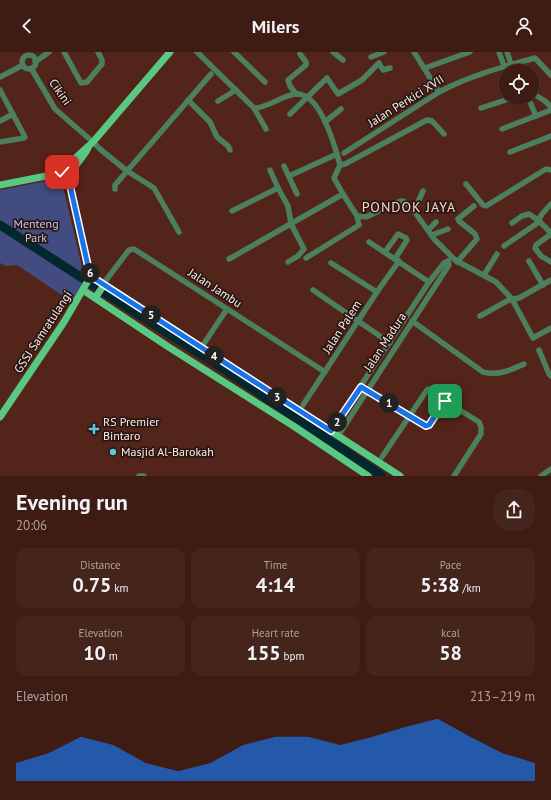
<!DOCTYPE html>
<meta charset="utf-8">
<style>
:root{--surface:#3e1b13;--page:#45241c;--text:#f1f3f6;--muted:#ada1a0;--line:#573933;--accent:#1a73e8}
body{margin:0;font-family:"PT Sans",sans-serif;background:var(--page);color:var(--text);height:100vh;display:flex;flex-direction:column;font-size:15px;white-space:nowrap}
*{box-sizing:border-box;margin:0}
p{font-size:13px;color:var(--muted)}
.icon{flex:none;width:22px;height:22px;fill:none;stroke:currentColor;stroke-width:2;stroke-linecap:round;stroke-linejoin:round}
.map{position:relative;height:424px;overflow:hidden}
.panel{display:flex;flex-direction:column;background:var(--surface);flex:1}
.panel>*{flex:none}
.controls{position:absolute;left:499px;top:12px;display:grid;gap:8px}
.controls a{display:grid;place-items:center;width:40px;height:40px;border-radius:50%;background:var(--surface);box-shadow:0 1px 3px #0004,0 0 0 1px var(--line);font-size:20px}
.pin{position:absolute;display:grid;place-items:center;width:34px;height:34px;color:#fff;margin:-17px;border-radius:8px;box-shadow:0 2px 6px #0006}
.km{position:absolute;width:20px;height:20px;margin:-10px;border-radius:50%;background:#222;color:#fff;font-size:11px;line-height:20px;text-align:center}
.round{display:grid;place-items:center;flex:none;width:42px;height:42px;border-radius:16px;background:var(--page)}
.headline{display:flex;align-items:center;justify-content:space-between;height:68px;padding:0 16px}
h1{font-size:22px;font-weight:700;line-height:30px}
.figures{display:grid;grid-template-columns:repeat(3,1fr);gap:6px;height:68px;padding:4px 16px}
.figures div{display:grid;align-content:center;border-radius:10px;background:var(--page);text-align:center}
.figures b{font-size:20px;font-weight:700}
.figures small{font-size:11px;font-weight:400}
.figures p{font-size:11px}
.chart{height:112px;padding:8px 16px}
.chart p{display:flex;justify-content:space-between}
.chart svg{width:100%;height:72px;margin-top:4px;fill:var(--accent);opacity:.7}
header{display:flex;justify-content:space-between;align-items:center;height:52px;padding:0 16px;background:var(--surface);font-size:18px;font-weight:700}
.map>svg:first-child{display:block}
.green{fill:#424c81}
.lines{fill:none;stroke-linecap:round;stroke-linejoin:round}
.river{stroke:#02282f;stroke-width:9}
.minor{stroke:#4c7f5d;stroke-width:5.5}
.major{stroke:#59c883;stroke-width:7}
.route-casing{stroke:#fff;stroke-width:8}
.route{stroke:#1a73e8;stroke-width:5}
.poi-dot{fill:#56c9e1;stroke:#2a1510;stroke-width:1.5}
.labels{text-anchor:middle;stroke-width:3.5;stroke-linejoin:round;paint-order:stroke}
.street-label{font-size:12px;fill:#fbeeeb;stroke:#2a1510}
.park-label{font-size:12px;fill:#bfc8ef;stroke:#2a1510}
.poi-label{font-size:12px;fill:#fbeeeb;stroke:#2a1510;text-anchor:start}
.quarter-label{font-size:14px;letter-spacing:1px;fill:#fed8cf;stroke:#2a1510}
</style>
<header><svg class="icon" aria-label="back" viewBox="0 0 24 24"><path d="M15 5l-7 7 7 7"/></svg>Milers<svg class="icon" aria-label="person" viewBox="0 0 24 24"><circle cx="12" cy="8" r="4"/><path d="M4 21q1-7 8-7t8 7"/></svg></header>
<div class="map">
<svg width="551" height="424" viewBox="0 0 551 424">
<rect width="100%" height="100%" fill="#532419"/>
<polygon class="green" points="56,127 59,127 62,130 85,228 72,250 17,213 6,214 0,211 0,138"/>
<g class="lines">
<polyline class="river" points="0,173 225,318 382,424"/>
<g class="minor">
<polyline points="64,0 81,31 87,30 102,12 102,8 98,0"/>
<path d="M197,0l57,56c14,0 27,-12 41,-14 25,-3 40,52 45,71l-6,13 9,16 14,22 9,1 27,-13 8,-3 4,1 9,9 20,28 21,21 41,22 16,17 21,39 18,-10"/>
<polyline points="234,0 265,30"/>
<polyline points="333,0 343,8"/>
<polyline points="414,0 439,40"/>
<polyline points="499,0 504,14"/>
<polyline points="507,0 511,12"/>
<circle cx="29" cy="10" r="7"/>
<polyline points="371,5 384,0"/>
<polyline points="35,10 49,0"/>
<polyline points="31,16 55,57 93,90 100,97 127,119 154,136 179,180"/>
<polyline points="425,16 470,0"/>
<polyline points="0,25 23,13"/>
<polyline points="0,38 25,85 24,86 0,90"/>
<polyline points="532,41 545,49 551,55"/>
<polyline points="296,42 290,34 288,28 306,13 306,10 300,2"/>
<polyline points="528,45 536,64"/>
<polyline points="188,48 210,70 217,85 228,94 230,98"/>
<polyline points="218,49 236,38"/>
<polyline points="254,56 266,77"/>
<polyline points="481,56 515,45"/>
<polyline points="290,62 327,26 338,42 362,28 379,11 383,18 390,16"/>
<polyline points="0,69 13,62"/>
<polyline points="325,70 341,57"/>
<polyline points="502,77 551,58"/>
<polyline points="510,100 551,84"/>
<path d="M344,101l95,-61c30,-16 63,-25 96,-34l16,17"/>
<polyline points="340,113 345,112 427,68 432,69 444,82"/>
<polyline points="284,114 297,142"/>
<polyline points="270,118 278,136"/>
<polyline points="289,124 337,102"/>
<polyline points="466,132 483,153 486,154 546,117 551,118"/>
<polyline points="115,137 115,133 211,22"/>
<polyline points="232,159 278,136 288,154 291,172 304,197 298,204 288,210"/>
<polyline points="414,159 423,139"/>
<polyline points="512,171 522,164 529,162 539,169 551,181"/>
<polyline points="428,178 436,170"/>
<polyline points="551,182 536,193 535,196 541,204 551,210"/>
<polyline points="432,183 448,177"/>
<polyline points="369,190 429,230"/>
<polyline points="504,194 536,172 542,162 551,152"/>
<polyline points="385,200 398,182 406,186 407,188 395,207"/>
<polyline points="306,206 359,173 357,164"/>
<polyline points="229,207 343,142"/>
<polyline points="529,209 543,233"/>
<polyline points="457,210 477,187 475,182 459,169 458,167 474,154"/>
<polyline points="331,211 377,240"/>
<polyline points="484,223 497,202"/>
<polyline points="103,232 129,198 134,197 325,320"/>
<polyline points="313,238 390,291"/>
<polyline points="480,264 509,248 519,246 551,228"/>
<path d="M412,269l71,51c15,4 28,-2 41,-8"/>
<polyline points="201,296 227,257"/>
<polyline points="539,298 549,322 551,324"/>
<polyline points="364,337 427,374 445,349"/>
<polyline points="303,353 377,240 399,209"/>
<polyline points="331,379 429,230 444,211 448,209"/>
<polyline points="338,384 449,213 448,209"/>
<polyline points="382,405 427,338 429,337 445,349 479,370 481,375 481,382 454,424"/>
<polyline points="139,424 144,424"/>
<polyline points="541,424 551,417"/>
</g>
<g class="major">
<path d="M0,133l56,-11c13,-4 15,-13 25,-21 4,-4 8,-7 12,-11l77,-90"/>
<polyline points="90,223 400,424"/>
<polyline points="83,238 167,294 295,375 368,424"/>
<polyline points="95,246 104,233"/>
<path d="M0,365l64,-95 25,-43 1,-4 -21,-94c1,-13 14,-22 19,-33"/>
</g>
</g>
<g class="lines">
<g class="route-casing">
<polyline id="route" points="62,120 56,122 63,124 69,129 90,223 92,225 331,379 361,335 426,374 429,373 445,349"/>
</g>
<use href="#route" class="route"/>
</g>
<g class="poi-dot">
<path d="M92 371h4v4h4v4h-4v4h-4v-4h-4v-4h4z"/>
<circle cx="113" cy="400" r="4"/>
</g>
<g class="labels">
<g class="street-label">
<text transform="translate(60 40) rotate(55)" y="4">Cikini</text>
<text transform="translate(406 49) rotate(-32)" y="4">Jalan Perkici XVII</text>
<text transform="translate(215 236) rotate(33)" y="4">Jalan Jambu</text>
<text transform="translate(342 275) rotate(-57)" y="4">Jalan Palem</text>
<text transform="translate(43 280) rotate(-57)" y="4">GSSJ Samratulangi</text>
<text transform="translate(385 290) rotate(-57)" y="4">Jalan Madura</text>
</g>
<g class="park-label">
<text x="36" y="176">Menteng<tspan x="36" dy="14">Park</tspan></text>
</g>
<g class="poi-label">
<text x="103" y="374">RS Premier<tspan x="103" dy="14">Bintaro</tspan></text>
<text x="121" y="404">Masjid Al-Barokah</text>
</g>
<g class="quarter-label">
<text x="409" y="160">PONDOK JAYA</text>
</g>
</g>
</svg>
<div class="controls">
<a><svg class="icon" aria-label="locate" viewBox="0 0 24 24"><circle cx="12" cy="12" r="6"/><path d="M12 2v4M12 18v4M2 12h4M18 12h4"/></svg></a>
</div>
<div class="pin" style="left:445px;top:349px;background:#1e9e55"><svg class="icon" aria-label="arrive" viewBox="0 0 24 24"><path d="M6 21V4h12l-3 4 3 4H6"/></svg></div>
<div class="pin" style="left:62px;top:120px;background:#d93025"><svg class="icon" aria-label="check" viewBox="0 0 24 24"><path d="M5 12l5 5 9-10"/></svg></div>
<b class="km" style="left:389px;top:351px">1</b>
<b class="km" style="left:337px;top:370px">2</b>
<b class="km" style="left:277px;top:345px">3</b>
<b class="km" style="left:214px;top:304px">4</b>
<b class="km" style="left:151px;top:263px">5</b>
<b class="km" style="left:90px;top:221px">6</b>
</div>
<section class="panel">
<div class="headline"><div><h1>Evening run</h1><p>20:06</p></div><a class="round"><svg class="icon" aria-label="share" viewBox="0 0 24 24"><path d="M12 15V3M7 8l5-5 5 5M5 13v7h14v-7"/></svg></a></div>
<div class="figures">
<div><p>Distance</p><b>0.75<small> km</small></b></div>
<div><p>Time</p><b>4:14</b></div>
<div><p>Pace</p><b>5:38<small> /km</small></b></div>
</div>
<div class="figures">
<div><p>Elevation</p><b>10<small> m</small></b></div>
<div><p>Heart rate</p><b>155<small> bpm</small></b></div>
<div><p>kcal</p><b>58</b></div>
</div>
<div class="chart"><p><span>Elevation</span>213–219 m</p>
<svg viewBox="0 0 160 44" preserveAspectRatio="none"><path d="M0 44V33L10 27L20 17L30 22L40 33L50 38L60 33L70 22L80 17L90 17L100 22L110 17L120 11L130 6L140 17L150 27L160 33V44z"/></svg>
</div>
</section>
